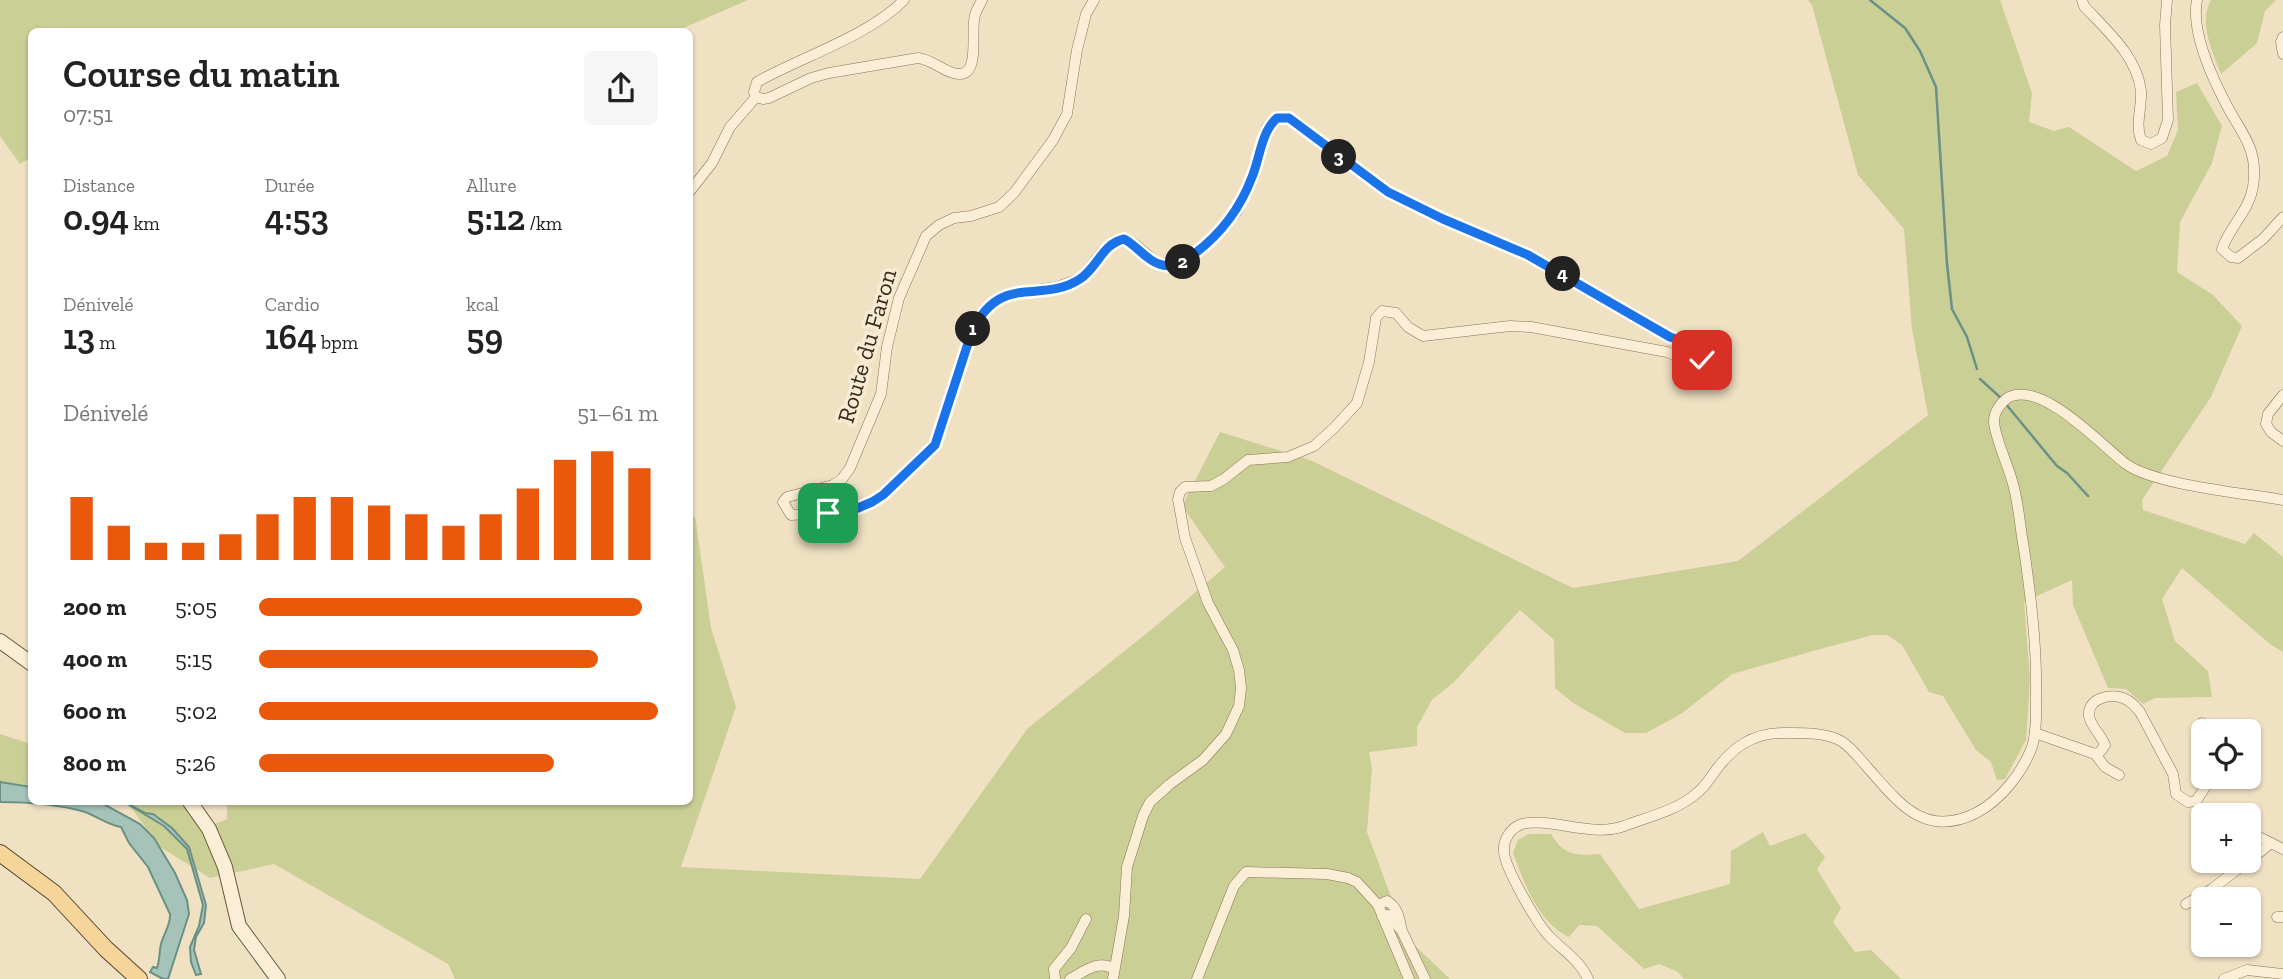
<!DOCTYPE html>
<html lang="fr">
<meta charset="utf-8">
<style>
:root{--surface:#fff;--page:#f6f6f6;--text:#222;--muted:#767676;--accent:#ea580c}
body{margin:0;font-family:"Zilla Slab",serif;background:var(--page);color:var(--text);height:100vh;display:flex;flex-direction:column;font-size:26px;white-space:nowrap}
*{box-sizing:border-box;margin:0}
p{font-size:23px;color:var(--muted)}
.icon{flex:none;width:38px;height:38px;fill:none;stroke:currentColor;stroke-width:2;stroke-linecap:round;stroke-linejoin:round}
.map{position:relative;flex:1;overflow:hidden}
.sheet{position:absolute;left:28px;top:28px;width:665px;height:777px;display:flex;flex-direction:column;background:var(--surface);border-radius:10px;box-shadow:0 2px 5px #0004}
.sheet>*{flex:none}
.buttons{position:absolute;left:2191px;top:719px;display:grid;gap:14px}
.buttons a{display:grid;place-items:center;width:70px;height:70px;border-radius:10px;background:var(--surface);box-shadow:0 2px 5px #0004;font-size:35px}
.pin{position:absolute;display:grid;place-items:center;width:60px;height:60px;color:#fff;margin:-30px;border-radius:14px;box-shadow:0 4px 10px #0006}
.km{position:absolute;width:35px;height:35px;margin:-18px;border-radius:50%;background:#222;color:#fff;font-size:19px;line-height:35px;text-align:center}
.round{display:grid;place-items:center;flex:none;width:74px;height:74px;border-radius:10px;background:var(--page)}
.head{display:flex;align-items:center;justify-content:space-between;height:119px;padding:0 35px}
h1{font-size:38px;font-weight:600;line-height:52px}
.metrics{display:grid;grid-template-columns:repeat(3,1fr);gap:10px;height:119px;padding:7px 35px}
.metrics div{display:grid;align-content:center}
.metrics b{font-size:35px;font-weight:600}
.metrics small{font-size:19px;font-weight:400}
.metrics p{font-size:19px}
.chart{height:196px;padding:14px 35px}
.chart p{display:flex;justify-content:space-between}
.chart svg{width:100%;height:126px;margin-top:7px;stroke:var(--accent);stroke-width:6}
ul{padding:0 35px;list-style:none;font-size:23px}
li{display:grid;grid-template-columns:112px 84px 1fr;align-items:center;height:52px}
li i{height:18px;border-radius:9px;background:var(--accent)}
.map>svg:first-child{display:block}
.green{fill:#cacf96}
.water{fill:#a5c3b9;stroke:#6b9187;stroke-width:2}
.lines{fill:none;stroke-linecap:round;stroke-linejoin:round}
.stream{stroke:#6b9187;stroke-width:2.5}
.street-casing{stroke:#8b7259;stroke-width:11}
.secondary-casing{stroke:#6d533c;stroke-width:16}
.primary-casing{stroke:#59402d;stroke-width:18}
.street{stroke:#faeed6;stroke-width:10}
.secondary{stroke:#faeed6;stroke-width:14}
.primary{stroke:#f5d599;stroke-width:16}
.route-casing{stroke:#fff;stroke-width:14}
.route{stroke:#1a73e8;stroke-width:9}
.labels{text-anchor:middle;stroke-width:7;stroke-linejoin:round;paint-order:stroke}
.street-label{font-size:24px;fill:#3a2a1d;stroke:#f7ebd3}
</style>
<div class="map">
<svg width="2283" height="979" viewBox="0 0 2283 979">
<rect width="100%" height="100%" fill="#f0e1c3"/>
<g class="green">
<polygon points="0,0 748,0 674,32 32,32 31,158 20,164 0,136"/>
<polygon points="1808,0 2000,0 2032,93 2029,122 2054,131 2069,127 2136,171 2167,156 2178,130 2176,92 2197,83 2222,126 2212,163 2180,222 2177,272 2213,295 2242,326 2211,397 2142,500 2143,510 2245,544 2254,533 2283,557 2283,652 2270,644 2182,568 2162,599 2175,641 2208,671 2212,697 2155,698 2143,704 2126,689 2108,688 2073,605 2072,580 2024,602 2030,680 2026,740 2005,779 1997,780 1991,762 1976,750 1943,696 1929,692 1902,645 1887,635 1873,635 1831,646 1732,674 1681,714 1646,733 1625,733 1573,703 1555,688 1554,640 1520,610 1454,682 1432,700 1417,727 1417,746 1369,752 1372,768 1367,832 1406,937 1450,979 455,979 448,964 274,864 210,878 160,847 127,802 181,802 202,829 227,819 227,802 690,802 690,521 695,516 711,628 736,707 681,867 920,879 1028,728 1157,625 1225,567 1182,506 1220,432 1310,460 1573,588 1738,561 1928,415 1912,329 1904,229 1858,175 1812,5"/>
<path d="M2211,0h65l-11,11 -8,32 -36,31c-8,-21 -23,-52 -10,-74z"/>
<polygon points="0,734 31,744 31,788 0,788"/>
<path d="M1763,832l7,14 35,-13 20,24 -8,12 24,39 -8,14 22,30 16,-2 30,29h-217l-6,-7 -19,-8 -15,5 -47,-43 -18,-1 -10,12c-31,-15 -44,-52 -56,-84l5,-13 11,-6h22c13,22 26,22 49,20l39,55 91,-25 1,-33z"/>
</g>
<g class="water">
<path d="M0,782l31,5 1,15h68l40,22 14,14 21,35 12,27 2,14 -21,65h-5l-13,-7 3,-5 4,1c3,-8 2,-16 4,-24 3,-11 10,-20 9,-30l-22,-47 -19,-24 -8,-16c-13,-2 -23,-10 -36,-15 -27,-8 -57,-10 -85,-10z"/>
<polygon points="124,802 145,813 153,814 172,828 189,847 206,905 204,923 196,937 194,950 201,974 196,975 191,962 190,947 199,926 203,905 187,849 164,826"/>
</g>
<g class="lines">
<g class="stream">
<polyline points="1870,0 1905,28 1920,51 1936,87 1947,264 1952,309 1967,337 1977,369"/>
<polyline points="1980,379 2001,398"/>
<polyline points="2005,403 2057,466 2067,473 2088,496"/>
</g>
<g class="street-casing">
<g id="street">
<path d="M904,0c-35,36 -103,57 -147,82l-3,10 2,5 7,2 6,-1 42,-20 18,-5 89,-15c16,2 28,16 41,16 22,1 11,-45 16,-59 1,-5 5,-10 7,-15"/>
<polyline points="1094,0 1086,14 1077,50 1067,114 1053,140 1014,193 999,207 971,216 954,218 939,225 926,236 899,298 887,347 881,394 850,468 842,479 833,485 787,497 783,502 791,515 828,513 858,508 872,502 883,495 935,445 972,332 981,314 1001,298 1014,293 1057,287 1082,278 1101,253 1115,241 1124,239 1136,245 1158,264 1181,264 1202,248 1236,213 1252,177 1267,127 1277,118 1288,118 1388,192 1443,219 1527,255 1670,337 1703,347 1705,353 1702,360 1692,362 1667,352 1531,327 1510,326 1423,336 1408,327 1396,313 1382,311 1376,318 1369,362 1357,403 1334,428 1314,446 1288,457 1248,460 1224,479 1211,486 1185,487 1180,492 1178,499 1185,538 1208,603 1233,650 1239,670 1241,688 1239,706 1226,734 1203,760 1170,784 1150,802 1143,816 1127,867 1124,916 1113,979"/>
<path d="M2082,0l2,6c23,25 53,50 57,85 1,17 -6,33 0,49l10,4 11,-6 6,-18 -3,-95 2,-25"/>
<path d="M2197,0c-6,30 14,75 28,102 16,32 34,45 28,85 -4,24 -23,39 -31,62l9,8 7,1 25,-19 20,-22"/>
<polyline points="2283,37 2281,42 2283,54"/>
<polyline points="690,191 712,163 730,127 756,97"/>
<polyline points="2283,395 2268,414 2266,424 2271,432 2283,441"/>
<polyline points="2202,723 2205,732"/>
<polyline points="2035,733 2095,754 2105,767 2119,775"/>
<path d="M2095,754l5,-2 5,-7c-4,-10 -15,-20 -16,-29 -2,-18 22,-23 34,-18 8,3 12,8 17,14l33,62 3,20 12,8 8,-1 16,-24"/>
<polyline points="2253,834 2283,849"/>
<polyline points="2249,861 2271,843"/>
<polyline points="2186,904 2212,889 2248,861"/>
<path d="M1378,905l9,-4c10,6 12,15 14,26"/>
<polyline points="1382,916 1388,915 1402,931 1425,979"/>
<polyline points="2277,917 2283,917"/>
<polyline points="1055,979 1054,969 1071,948 1086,919"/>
<path d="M1070,979c14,-7 28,-20 44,-10"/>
<polyline points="1197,979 1234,886 1246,872 1327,874 1348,878 1357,882 1378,905 1409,979"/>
<path d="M1588,979c-9,-20 -25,-28 -39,-43 -12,-12 -44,-68 -45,-84 -1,-12 6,-24 18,-28 28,-7 71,14 102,2 24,-9 54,-16 73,-33 8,-6 13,-15 19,-23 17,-23 37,-37 67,-37 18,0 42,-1 58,8 10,6 18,17 26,26 31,35 57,72 109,46 25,-13 46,-40 56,-66 5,-16 4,-35 4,-51 1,-50 -5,-98 -12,-147 -4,-21 -5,-44 -11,-65 -4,-17 -19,-48 -19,-63 0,-9 7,-19 15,-24 34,-16 93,49 117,67 29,21 118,29 157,36"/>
<polyline points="2224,979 2247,970 2283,974"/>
</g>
</g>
<g class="secondary-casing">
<g id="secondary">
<polyline points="0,641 32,664"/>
<polyline points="190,802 209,829 225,867 239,926 278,979"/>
</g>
</g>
<g class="primary-casing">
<polyline id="primary" points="0,853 54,893 106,949 139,979"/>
</g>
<use href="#street" class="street"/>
<use href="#secondary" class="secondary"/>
<use href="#primary" class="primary"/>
</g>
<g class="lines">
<g class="route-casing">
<path id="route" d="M828,513l30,-5 14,-6 11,-7 52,-50 37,-114c30,-60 68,-26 108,-52 18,-12 22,-35 44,-40 12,6 22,21 35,25 14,5 25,-2 35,-10 27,-20 46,-45 58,-77 8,-19 9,-45 25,-59h12l99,74 55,27 85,36 142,82 33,10 2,6 -3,7"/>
</g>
<use href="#route" class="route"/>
</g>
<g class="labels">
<g class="street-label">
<text transform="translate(867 346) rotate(-74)" y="8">Route du Faron</text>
</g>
</g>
</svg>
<div class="buttons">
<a><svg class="icon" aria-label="locate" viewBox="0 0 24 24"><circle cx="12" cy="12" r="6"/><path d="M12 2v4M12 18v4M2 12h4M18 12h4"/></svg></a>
<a>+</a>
<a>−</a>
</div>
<div class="pin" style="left:828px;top:513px;background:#1e9e55"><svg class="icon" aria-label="arrive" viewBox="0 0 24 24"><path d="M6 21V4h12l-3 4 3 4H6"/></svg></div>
<div class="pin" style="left:1702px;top:360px;background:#d93025"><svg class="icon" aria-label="check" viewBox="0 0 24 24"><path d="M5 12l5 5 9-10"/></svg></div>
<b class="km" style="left:973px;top:329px">1</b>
<b class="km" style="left:1183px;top:262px">2</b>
<b class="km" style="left:1339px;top:157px">3</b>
<b class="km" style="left:1563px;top:274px">4</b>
<section class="sheet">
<div class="head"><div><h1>Course du matin</h1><p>07:51</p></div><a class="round"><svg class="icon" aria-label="share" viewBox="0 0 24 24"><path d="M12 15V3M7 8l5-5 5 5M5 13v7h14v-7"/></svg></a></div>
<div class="metrics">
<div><p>Distance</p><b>0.94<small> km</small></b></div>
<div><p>Durée</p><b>4:53</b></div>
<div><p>Allure</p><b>5:12<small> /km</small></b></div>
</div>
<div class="metrics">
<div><p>Dénivelé</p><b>13<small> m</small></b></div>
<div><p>Cardio</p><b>164<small> bpm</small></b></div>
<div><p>kcal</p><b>59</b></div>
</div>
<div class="chart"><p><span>Dénivelé</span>51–61 m</p>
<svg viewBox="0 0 160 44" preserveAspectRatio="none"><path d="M5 44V22M15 44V32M25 44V38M35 44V38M45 44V35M55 44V28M65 44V22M75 44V22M85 44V25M95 44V28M105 44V32M115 44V28M125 44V19M135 44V9M145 44V6M155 44V12"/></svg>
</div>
<ul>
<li><b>200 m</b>5:05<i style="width:96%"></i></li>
<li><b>400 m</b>5:15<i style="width:85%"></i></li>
<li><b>600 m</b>5:02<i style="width:100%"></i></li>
<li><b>800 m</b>5:26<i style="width:74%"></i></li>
</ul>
</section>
</div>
